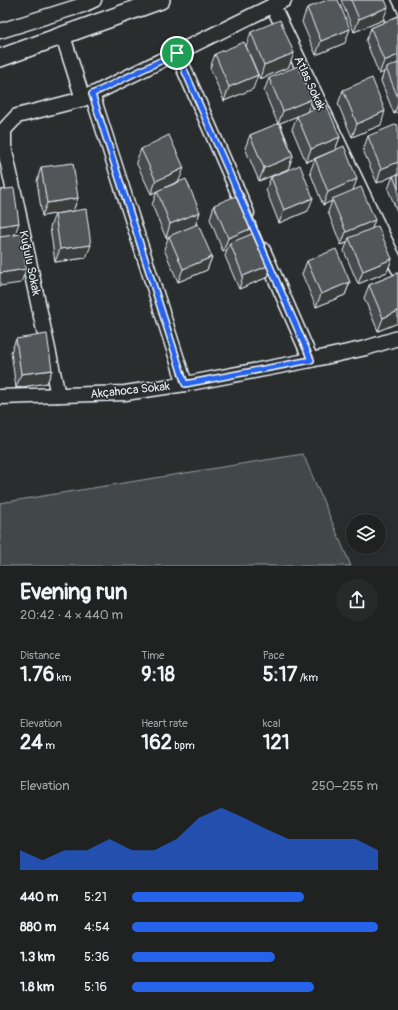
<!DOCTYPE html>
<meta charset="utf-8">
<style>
:root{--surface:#202222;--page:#282a2a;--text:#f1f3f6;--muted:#a2a4a5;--line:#3d3f40;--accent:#2563eb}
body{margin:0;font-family:Pangolin,sans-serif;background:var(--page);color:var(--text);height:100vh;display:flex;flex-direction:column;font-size:15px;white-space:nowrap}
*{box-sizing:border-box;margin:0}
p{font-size:13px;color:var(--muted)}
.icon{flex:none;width:22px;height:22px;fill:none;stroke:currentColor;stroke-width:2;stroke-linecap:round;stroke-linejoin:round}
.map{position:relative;height:566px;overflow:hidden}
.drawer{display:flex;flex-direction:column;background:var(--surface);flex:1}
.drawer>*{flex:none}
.controls{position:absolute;left:346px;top:514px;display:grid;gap:8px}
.controls a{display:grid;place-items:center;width:40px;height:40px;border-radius:50%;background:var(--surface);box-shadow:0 2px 10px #0003,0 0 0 1px var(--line);font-size:20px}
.pin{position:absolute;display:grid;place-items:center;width:34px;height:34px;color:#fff;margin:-17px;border:2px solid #fff;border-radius:50%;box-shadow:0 1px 4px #0007}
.round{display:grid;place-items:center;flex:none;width:42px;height:42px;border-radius:21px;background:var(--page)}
.summary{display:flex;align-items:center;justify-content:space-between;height:68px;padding:0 20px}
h1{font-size:22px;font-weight:800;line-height:30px}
.figures{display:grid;grid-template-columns:repeat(3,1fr);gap:6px;height:68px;padding:4px 20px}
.figures div{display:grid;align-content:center}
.figures b{font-size:20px;font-weight:800}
.figures small{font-size:11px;font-weight:400}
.figures p{font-size:11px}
.chart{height:112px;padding:8px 20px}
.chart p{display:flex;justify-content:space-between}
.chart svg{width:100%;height:72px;margin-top:4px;fill:var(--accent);opacity:.7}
ul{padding:0 20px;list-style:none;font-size:13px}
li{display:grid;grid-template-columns:64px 48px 1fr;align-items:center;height:30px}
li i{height:10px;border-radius:5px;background:var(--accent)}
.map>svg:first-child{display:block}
.green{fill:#424648;stroke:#959ca0}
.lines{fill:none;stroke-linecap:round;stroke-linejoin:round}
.minor-casing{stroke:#e8f1f8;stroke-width:17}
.major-casing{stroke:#e8f1f8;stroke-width:20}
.minor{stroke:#2a2d2e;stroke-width:14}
.major{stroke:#2a2d2e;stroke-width:17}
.wall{fill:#474b4d;stroke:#e8f1f8}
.shaded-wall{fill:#3a3d3e;stroke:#e8f1f8}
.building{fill:#535759;stroke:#e8f1f8}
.route-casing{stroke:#fff;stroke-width:8}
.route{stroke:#2563eb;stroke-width:5}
.labels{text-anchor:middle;stroke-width:3;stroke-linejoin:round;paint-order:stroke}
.street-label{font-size:12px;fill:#e8f1f8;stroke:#2a2d2e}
</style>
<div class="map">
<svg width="398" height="566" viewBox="0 0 398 566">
<rect width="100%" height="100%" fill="#2a2d2e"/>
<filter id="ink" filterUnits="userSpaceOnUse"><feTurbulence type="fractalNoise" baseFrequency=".025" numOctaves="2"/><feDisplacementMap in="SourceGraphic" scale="8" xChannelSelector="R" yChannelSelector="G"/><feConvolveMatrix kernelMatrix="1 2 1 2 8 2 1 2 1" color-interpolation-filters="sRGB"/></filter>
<g filter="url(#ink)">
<polygon class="green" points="303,454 351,566 0,566 0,503"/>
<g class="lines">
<g class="minor-casing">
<g id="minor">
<polyline points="383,0 398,31"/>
<polyline points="273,6 398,268"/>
<polyline points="0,31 83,5 94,0"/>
<polyline points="63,36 83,99"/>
<polyline points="177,53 247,213"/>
<polyline points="92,94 185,384"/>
<polyline points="263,250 311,360"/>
<polyline points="58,395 4,146 4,130 17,116 83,99 284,0"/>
<polyline points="0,397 125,393 185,384 311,360 366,348 398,338"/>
</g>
</g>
<g class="major-casing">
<polyline id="major" points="0,58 161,0"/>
</g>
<use href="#minor" class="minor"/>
<use href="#major" class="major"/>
</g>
<g class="wall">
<polygon points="341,0 385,0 383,20 354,32"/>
<polygon points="307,8 345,43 316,55 302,22"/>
<polygon points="398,16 398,112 394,114 381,81 384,72 379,74 366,41 371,28"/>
<polygon points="251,32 289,67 260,79 246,46"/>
<polygon points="215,54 253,89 224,101 210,68"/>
<polygon points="269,78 307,112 340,137 335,150 353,190 372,228 392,259 387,272 358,284 344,251 347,243 341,245 328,212 332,201 323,205 310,172 315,159 306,162 292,129 297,116 280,123 293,156 288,169 259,181 245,148 250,135 278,124 264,91"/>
<polygon points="343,90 381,125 352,137 338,104"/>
<polygon points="368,136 398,174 377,183 363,150"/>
<polygon points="141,149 179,181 151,194 136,162"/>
<polygon points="41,167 78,198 73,211 42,216 37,181"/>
<polygon points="398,174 398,214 388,189 393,176"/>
<polygon points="271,177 308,211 279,223 266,190"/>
<polygon points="157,191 200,212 195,226 166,238 152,205"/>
<polygon points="214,205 257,226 255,233 272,264 268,277 239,289 225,256 227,250 223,252 210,219"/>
<polygon points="55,214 86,258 55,262 50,227"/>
<polygon points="169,236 212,257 207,270 178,282 164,249"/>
<polygon points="307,261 350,282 345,295 316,307 302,274"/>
<polygon points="398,273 398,323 378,331 364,298 369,285"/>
<polygon points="16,339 52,370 47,383 16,388 11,352"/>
</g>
<g class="shaded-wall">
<polygon points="388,7 383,20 354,32 359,19"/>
<polygon points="350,29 345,43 316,55 321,41"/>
<polygon points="294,53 289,67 260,79 264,65"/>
<polygon points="398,55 398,66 386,68 384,72 379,74 384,61"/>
<polygon points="258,75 253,89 224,101 229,87"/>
<polygon points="312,99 307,112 278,124 283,111"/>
<polygon points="398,104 398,112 394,114"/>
<polygon points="385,111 381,125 352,137 357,124"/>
<polygon points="340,137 335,150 306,162 311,149"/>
<polygon points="293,156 288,169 259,181 264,168"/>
<polygon points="398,162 398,174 377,183 381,169"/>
<polygon points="184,168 179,181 151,194 156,181"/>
<polygon points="357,179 352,193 332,199 332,201 323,205 328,192"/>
<polygon points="78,198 73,211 42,216 47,203"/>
<polygon points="313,198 308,211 279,223 284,210"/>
<polygon points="200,212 195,226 166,238 170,224"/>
<polygon points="375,220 370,233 349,238 347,243 341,245 346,232"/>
<polygon points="19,223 14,237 0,239 0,226"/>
<polygon points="257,226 252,240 230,243 227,250 223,252 228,238"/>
<polygon points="91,245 86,258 55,262 60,249"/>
<polygon points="212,257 207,270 178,282 183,269"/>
<polygon points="392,259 387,272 358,284 363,271"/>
<polygon points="272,264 268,277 239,289 243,276"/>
<polygon points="26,269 21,283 0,286 0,273"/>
<polygon points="350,282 345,295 316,307 321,294"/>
<polygon points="398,311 398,323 378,331 383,318"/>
<polygon points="52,370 47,383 16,388 21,374"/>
</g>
<g class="building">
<polygon points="327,0 338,0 350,29 321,41 307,8"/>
<polygon points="351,0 385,0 388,7 359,19"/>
<polygon points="398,16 398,55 384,61 371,28"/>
<polygon points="280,20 294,53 264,65 251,32"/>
<polygon points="244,42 258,75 229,87 215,54"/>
<polygon points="398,63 398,98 386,68"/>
<polygon points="298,66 312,99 283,111 269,78"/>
<polygon points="372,78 385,111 357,124 343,90"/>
<polygon points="326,104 340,137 311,149 297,116"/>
<polygon points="279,123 293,156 264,168 250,135"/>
<polygon points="397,124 398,127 398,162 381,169 368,136"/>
<polygon points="169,135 184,168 156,181 141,149"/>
<polygon points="344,146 357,179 328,192 315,159"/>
<polygon points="73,163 78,198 47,203 41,167"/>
<polygon points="300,165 313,198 284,210 271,177"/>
<polygon points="398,174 398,189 393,176"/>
<polygon points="186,179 200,212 170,224 157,191"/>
<polygon points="361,187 375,220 346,232 332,199"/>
<polygon points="14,188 19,223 0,226 0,190"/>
<polygon points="243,193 257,226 228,238 214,205"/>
<polygon points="86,209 91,245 60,249 55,214"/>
<polygon points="198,224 212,257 183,269 169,236"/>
<polygon points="378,226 392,259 363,271 349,238"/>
<polygon points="259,231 272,264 243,276 230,243"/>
<polygon points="21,234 26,269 0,273 0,237"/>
<polygon points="336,249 350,282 321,294 307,261"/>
<polygon points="398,273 398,311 383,318 369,285"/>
<polygon points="47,334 52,370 21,374 16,339"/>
</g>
</g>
<g class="lines" filter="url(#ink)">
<g class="route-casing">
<polygon id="route" points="177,53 311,360 185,384 92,94"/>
</g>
<use href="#route" class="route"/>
</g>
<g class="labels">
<g class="street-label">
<text transform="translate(310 83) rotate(65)" y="4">Atlas Sokak</text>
<text transform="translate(30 263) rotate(78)" y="4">Kuğulu Sokak</text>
<text transform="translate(130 390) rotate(-6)" y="4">Akçahoca Sokak</text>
</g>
</g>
</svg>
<div class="controls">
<a><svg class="icon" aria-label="layers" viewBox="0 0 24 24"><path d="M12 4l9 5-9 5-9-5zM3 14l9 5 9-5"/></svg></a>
</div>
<div class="pin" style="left:177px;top:53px;background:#1e9e55"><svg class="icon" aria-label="arrive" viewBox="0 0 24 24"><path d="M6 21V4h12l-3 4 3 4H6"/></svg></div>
</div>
<section class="drawer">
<div class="summary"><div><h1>Evening run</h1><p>20:42 · 4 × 440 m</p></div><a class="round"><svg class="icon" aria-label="share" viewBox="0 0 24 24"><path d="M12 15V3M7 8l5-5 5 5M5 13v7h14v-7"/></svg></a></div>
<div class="figures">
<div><p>Distance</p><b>1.76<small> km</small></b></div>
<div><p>Time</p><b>9:18</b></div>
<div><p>Pace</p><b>5:17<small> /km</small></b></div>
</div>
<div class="figures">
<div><p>Elevation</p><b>24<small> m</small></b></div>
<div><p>Heart rate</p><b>162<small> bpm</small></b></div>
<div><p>kcal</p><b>121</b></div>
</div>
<div class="chart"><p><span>Elevation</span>250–255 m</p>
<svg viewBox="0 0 160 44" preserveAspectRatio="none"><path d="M0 44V32L10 38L20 32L30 32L40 25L50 32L60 32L70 25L80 12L90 6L100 12L110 19L120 25L130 25L140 25L150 25L160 32V44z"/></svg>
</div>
<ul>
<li><b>440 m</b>5:21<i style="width:70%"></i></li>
<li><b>880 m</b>4:54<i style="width:100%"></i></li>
<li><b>1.3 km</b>5:36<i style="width:58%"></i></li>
<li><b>1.8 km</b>5:16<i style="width:74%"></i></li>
</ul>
</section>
